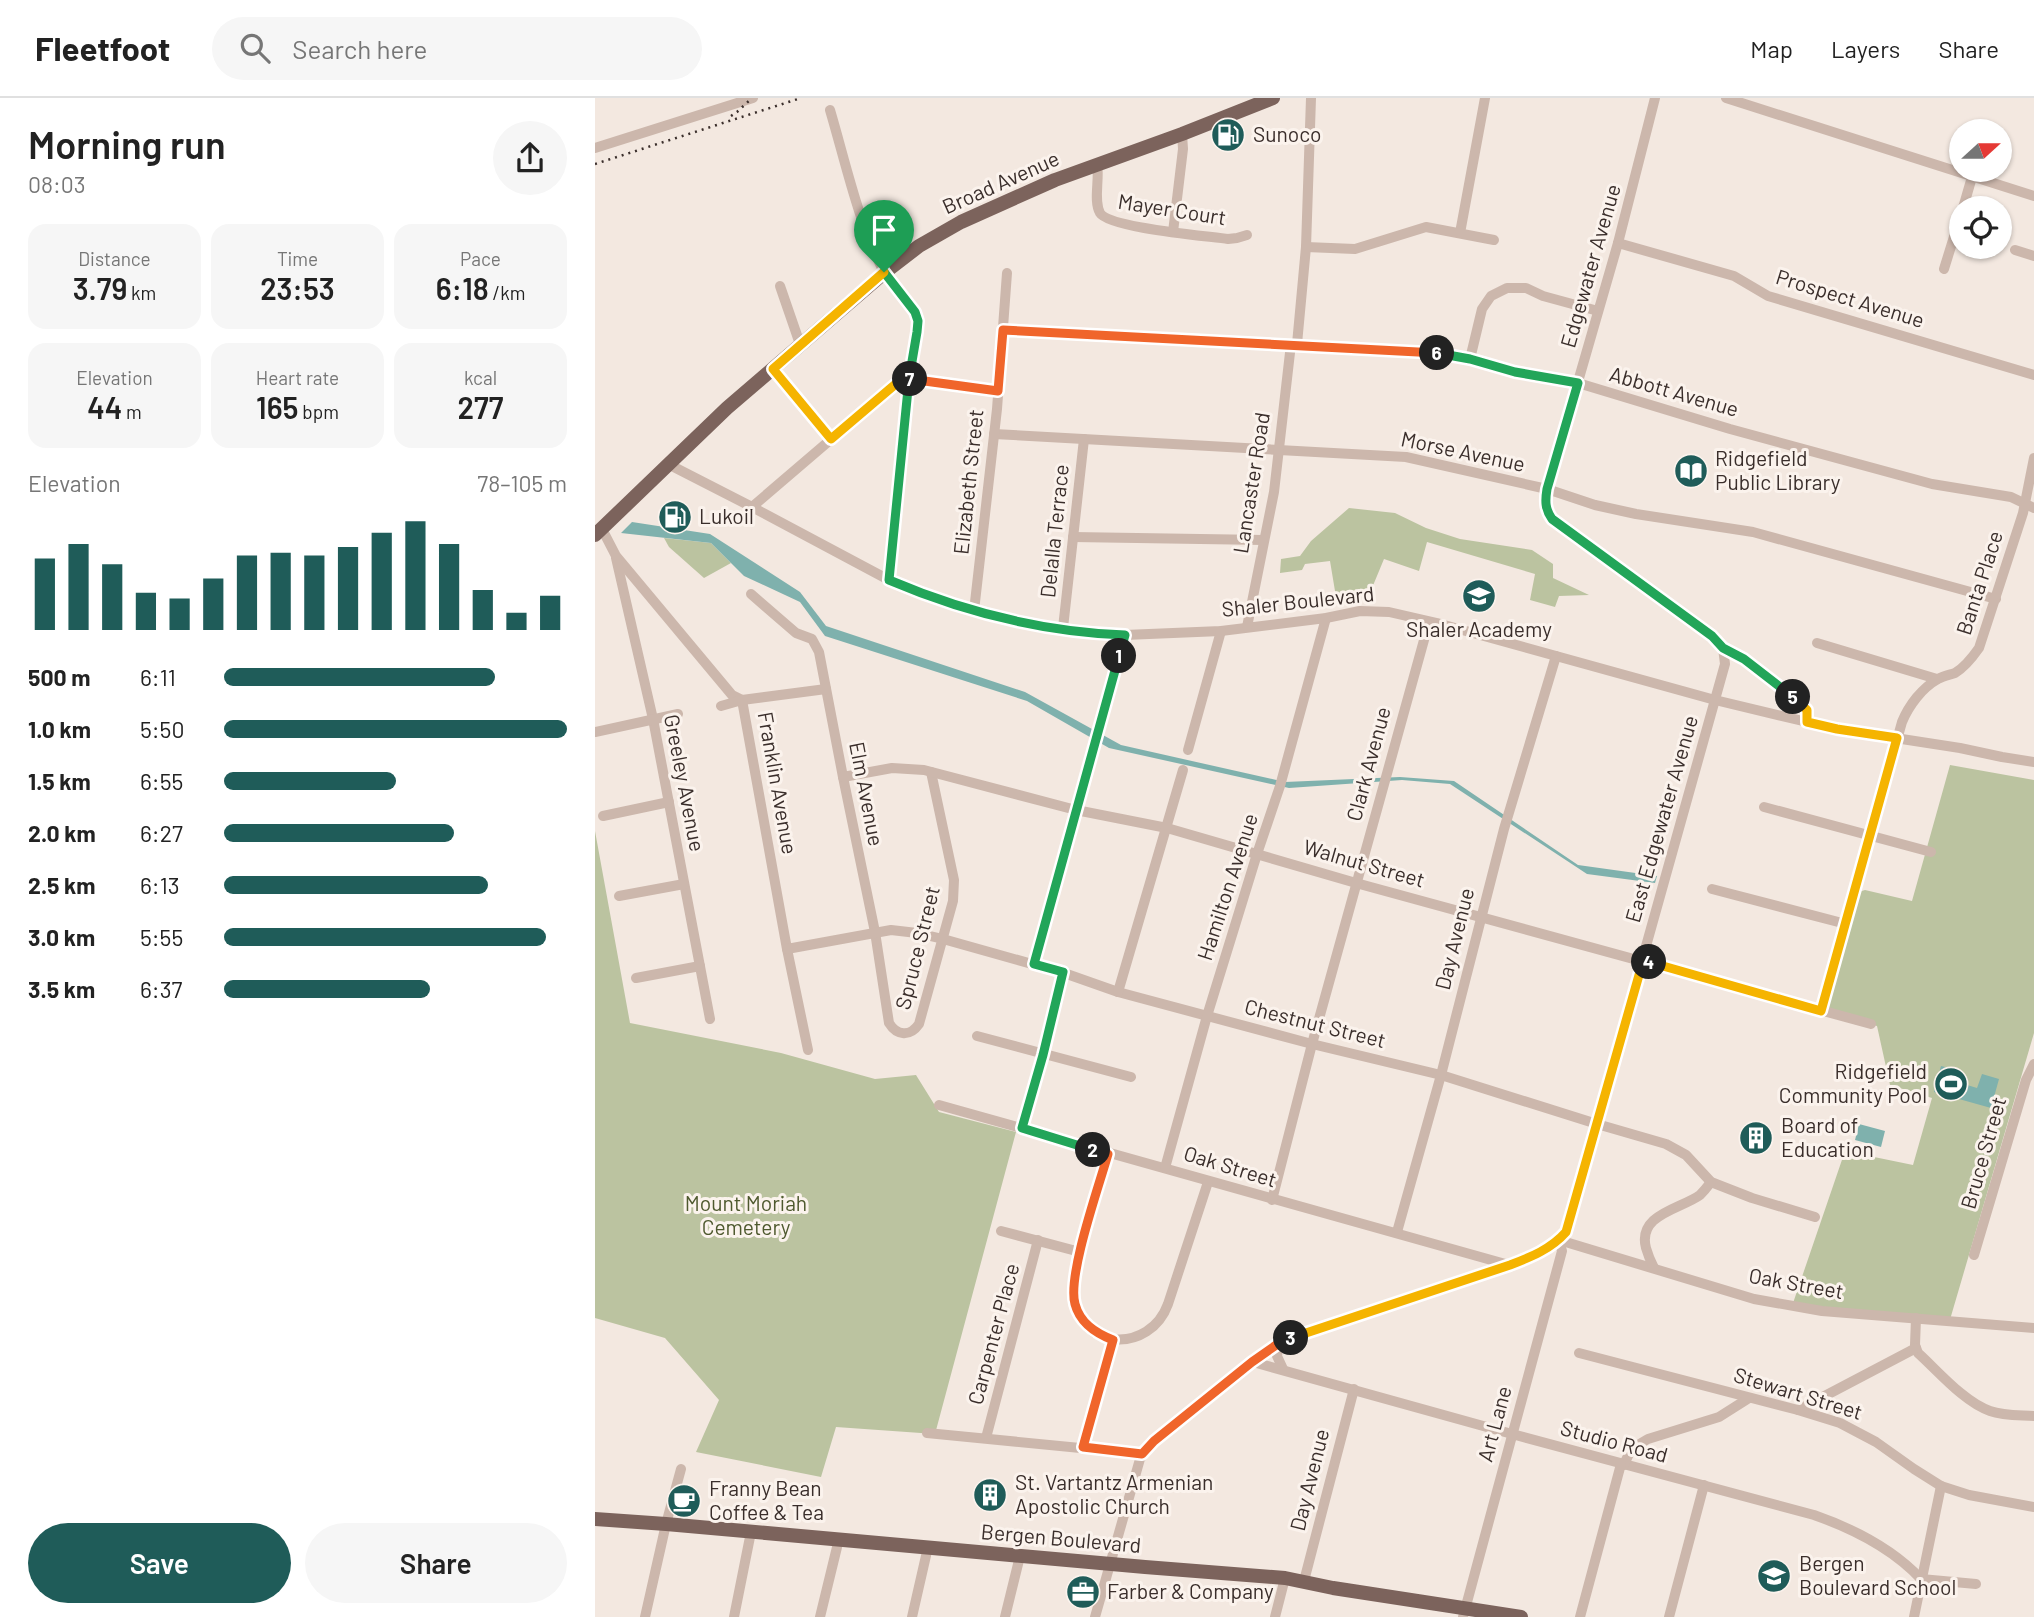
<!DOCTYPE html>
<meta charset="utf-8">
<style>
:root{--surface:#fff;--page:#f6f6f6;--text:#222;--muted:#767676;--line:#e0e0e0;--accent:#1f5c59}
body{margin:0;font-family:Barlow,sans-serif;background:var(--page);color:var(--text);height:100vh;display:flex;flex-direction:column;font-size:26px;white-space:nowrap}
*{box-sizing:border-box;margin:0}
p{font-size:23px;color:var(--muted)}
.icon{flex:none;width:38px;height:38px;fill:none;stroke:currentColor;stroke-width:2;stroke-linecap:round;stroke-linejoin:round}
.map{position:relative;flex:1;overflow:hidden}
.side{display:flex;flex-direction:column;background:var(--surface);width:595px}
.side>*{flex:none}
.needle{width:46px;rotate:69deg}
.fabs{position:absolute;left:1354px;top:21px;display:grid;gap:14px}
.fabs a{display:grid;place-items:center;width:63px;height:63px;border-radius:50%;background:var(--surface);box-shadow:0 2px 5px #0004;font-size:35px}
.pin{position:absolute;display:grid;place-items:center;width:60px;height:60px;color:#fff;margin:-72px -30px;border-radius:50% 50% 50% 0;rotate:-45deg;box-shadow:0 0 7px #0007}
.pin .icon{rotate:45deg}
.km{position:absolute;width:35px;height:35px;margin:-18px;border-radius:50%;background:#222;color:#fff;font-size:19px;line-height:35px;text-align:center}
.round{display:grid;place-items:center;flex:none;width:74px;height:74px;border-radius:37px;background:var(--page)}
.summary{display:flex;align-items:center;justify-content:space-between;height:119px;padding:0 28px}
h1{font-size:38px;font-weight:600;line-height:52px}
.figures{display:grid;grid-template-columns:repeat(3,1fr);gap:10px;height:119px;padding:7px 28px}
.figures div{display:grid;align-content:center;border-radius:18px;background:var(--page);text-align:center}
.figures b{font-size:30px;font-weight:600}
.figures small{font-size:19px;font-weight:400}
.figures p{font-size:19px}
.chart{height:196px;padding:14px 28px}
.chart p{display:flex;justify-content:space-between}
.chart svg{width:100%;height:126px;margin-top:7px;stroke:var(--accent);stroke-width:6}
.primary-button{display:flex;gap:14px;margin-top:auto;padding:14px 28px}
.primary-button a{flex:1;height:80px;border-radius:42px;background:var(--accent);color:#fff;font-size:28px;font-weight:600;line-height:80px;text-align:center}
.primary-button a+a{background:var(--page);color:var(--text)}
ul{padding:0 28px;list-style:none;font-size:23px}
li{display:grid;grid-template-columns:112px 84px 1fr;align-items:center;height:52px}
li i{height:18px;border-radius:9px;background:var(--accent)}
header{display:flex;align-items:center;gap:42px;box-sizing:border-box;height:98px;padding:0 35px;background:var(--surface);border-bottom:2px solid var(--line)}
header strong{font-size:33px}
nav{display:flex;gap:38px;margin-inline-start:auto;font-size:24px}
.search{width:490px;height:63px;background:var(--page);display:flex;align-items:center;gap:18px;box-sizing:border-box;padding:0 24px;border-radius:38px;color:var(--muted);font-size:26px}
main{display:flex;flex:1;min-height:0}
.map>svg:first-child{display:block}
.green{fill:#bbc3a0}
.water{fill:#7fb1ad}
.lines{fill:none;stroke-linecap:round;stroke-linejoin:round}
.minor{stroke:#ccb7ac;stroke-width:10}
.major{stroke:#7c635c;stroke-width:14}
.rail{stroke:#3a2e2b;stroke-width:2.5;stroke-dasharray:2 5;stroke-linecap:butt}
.split-1-casing{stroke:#fff;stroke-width:14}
.split-2-casing{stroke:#fff;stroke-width:14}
.split-3-casing{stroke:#fff;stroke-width:14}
.split-4-casing{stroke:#fff;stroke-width:14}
.split-5-casing{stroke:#fff;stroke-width:14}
.split-6-casing{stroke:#fff;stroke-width:14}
.split-7-casing{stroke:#fff;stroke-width:14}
.split-8-casing{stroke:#fff;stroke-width:14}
.split-1{stroke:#22a559;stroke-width:9}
.split-2{stroke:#22a559;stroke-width:9}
.split-3{stroke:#f0652b;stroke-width:9}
.split-4{stroke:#f5b400;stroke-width:9}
.split-5{stroke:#f5b400;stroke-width:9}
.split-6{stroke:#22a559;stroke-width:9}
.split-7{stroke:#f0652b;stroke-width:9}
.split-8{stroke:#f5b400;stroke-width:9}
.labels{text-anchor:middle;stroke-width:6;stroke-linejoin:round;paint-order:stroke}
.poi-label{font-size:21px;fill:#3a2e2b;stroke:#fbf3ed;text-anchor:start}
.street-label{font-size:21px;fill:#3a2e2b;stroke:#fbf3ed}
.park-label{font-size:21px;fill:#4e592e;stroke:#fbf3ed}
</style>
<header>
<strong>Fleetfoot</strong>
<div class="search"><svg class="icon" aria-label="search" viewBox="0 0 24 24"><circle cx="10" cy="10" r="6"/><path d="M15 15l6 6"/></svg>Search here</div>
<nav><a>Map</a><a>Layers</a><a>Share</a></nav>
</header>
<main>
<section class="side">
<div class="summary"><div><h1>Morning run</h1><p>08:03</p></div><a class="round"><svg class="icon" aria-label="share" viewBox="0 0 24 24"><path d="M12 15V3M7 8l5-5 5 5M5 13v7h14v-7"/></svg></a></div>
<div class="figures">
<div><p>Distance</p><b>3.79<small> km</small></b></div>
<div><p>Time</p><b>23:53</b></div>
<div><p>Pace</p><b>6:18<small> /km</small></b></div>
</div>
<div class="figures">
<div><p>Elevation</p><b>44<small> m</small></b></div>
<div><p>Heart rate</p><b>165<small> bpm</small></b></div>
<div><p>kcal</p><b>277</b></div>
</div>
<div class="chart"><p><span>Elevation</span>78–105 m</p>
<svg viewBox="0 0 160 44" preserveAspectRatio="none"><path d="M5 44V19M15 44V14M25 44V21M35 44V31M45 44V33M55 44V26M65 44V18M75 44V17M85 44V18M95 44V15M105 44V10M115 44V6M125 44V14M135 44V30M145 44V38M155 44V32"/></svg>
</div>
<ul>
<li><b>500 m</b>6:11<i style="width:79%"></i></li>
<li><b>1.0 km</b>5:50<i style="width:100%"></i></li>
<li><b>1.5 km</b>6:55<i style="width:50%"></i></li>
<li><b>2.0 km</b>6:27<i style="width:67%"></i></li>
<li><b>2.5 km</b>6:13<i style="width:77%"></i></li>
<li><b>3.0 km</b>5:55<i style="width:94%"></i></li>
<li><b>3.5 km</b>6:37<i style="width:60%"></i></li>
</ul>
<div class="primary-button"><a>Save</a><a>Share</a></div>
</section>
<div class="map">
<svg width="1439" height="1519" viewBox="0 0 1439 1519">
<rect width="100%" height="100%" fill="#f3e8e0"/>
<g class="green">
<polygon points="754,410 800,415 831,430 865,441 937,452 958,466 958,480 994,497 964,498 960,509 935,502 940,476 832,444 824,473 789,461 772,502 743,504 741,499 735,463 710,466 707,472 685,475 686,461 705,458 716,443"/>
<polygon points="69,440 116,445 136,465 109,480 74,449"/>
<polygon points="1355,667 1439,682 1439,935 1354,1225 1197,1208 1250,1053 1318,1067 1337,1000 1295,987 1282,928 1226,913 1257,796 1270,792 1317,803"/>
<polygon points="0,733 35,925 186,955 280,981 321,977 344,1014 421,1034 340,1336 241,1329 226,1379 101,1354 124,1302 70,1240 0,1220"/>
</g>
<g class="water">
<polygon points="37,424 115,436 205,494 231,528 430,594 526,647 690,684 805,679 859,683 983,767 1062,778 1060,785 992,776 855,686 807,682 694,690 514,650 432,603 230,538 205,504 149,478 116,445 26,435"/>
<polygon points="1346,968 1362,972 1359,983 1382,990 1387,976 1404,981 1396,1010 1339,994"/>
<polygon points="1264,1026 1290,1033 1286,1049 1260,1042"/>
</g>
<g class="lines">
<g class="minor">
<polyline points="1131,0 1439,98"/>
<path d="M235,12c16,54 28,112 54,162 9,17 28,29 34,49l-9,58 -20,201"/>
<polyline points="0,50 158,0"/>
<path d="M502,67c3,14 -4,35 3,48 9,15 108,23 128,26l9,-1 10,-3"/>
<polyline points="1368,110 1377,79"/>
<polyline points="578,134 588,51 587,36"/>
<polyline points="865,135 890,0"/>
<polyline points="1023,145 1139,178 1173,198 1439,277"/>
<polyline points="711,149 760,151 831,129 899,142"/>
<polyline points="1420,152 1439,158"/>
<polyline points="1349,171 1367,113"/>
<polyline points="185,188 205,246"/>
<polyline points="408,232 824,253 875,261 920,274 983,285 1135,331 1337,386 1416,399 1439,410"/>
<polyline points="702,246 711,149 716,0"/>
<polyline points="875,261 887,211 896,198 912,190 931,190 948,198 1003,213"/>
<polyline points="178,271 236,341"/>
<polyline points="399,336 811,359 952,391 1000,407 1041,416 1158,434 1401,501"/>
<polyline points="73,366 157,409 294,482 357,507 403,520 503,536 530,537 626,533 731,520 765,513 794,514 842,525 1120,602 1212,624 1242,631 1365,650 1407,659 1439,664"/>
<polyline points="157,409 303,284 310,282 320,281 403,294"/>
<polyline points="7,431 21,458 137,597 147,602 192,851 213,952"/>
<polyline points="478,439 669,442"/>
<polyline points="21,460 58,621 115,921"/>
<path d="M156,496l45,39 16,6 7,13 24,125 32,155 14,91c8,13 21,14 30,1l34,-123 1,-21 -23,-108"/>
<polyline points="379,513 402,311 412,175"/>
<polyline points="652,529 679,394 696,246"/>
<polyline points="468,530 489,341"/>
<polyline points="1222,545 1342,581"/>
<polyline points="1128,550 1149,561 1205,604 1211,612 1212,624"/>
<polyline points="126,608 147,602 231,591"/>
<polyline points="0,634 83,616"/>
<polyline points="593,652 626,533"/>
<polyline points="248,679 297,670 329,672 481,712 572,730 761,785 1276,926"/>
<polyline points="1169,709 1336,754"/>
<polyline points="8,718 74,704"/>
<polyline points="1117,791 1251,826"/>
<polyline points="24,798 89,786"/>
<polyline points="192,851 296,832 322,835 348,841 469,875 523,894 717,946 846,977 1002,1026 1071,1046 1091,1057 1116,1084 1157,1100 1220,1119"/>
<polyline points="439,866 530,537"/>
<polyline points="41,880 105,868"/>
<polyline points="523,894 588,672"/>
<path d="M1226,913l81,-289c7,-17 20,-34 36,-43 5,-3 11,-4 17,-6 10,-6 17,-15 24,-25l44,-135 11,-55"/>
<polyline points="382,938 536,979"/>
<polyline points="344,1007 914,1167"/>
<polyline points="427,1030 448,957 469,875"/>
<path d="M513,1056c-8,26 -15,52 -22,78 -6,20 -15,43 -13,64 6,55 77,58 95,8l40,-122"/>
<polyline points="570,1070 612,918 662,756 685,688 731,520"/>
<polyline points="677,1102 717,946 834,524"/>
<polyline points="406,1133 485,1154"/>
<polyline points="802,1134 846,977 909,731 961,558"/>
<polyline points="964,1142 1159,1201 1227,1213 1439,1230"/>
<polyline points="1379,1157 1431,982 1439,966"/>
<path d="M1059,1170c-3,-6 -6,-13 -8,-20 -9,-34 35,-39 54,-53 4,-4 8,-9 11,-13"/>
<path d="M1321,1220l-1,27 3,8c20,18 46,49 72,58 14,5 30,4 44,5"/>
<polyline points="684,1245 682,1258 688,1271"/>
<polyline points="984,1255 1203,1312 1245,1325 1281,1344 1319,1371 1346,1388 1374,1397 1439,1409"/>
<path d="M658,1264l259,72 302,81c40,14 78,33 107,64l55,5"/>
<polyline points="1203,1312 1321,1250"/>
<polyline points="332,1335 547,1356"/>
<polyline points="391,1340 443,1142"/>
<polyline points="488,1349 518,1242"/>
<path d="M1029,1367c6,-16 10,-18 24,-26l71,-22 30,-19"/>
<polyline points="709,1483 759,1291"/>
<polyline points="50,1519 71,1426 86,1371"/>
<polyline points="139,1519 156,1434"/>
<polyline points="225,1519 244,1441"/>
<polyline points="317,1519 333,1449"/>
<polyline points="410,1519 425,1458"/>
<polyline points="500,1519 545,1361 559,1343 658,1264 684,1245 938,1159 964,1142 971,1134 1130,566 1128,550 1117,538 957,421 950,405 952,391 1023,145 1060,0"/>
<polyline points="680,1519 690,1480"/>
<polyline points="868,1519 967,1153 964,1142"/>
<polyline points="985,1519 1026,1366"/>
<polyline points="1074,1519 1109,1387"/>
<polyline points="1319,1519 1346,1388"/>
</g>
<g class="major">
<polyline points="0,437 132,310 289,175 324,148 366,124 460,82 587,36 678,0"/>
<polyline points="0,1421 71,1426 550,1469 690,1480 738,1490 926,1519"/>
</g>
<g class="rail">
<polyline points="136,18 142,14 157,0"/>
<polyline points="0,66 206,0"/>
</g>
</g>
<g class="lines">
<g class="split-1-casing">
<path id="split-1" d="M289,174l31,40 3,9 -1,11 -8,47 -20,201c75,32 154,52 236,55l-6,21"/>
</g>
<g class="split-2-casing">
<polyline id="split-2" points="498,1052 427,1030 448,957 468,874 439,866 524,558"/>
</g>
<g class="split-3-casing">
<path id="split-3" d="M498,1052l15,4c-9,32 -41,122 -33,150 5,19 20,29 38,36l-30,107 59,7 12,-13 98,-79 27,-19 12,-5"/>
</g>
<g class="split-4-casing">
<path id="split-4" d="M696,1240l219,-73c21,-8 41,-16 56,-33l77,-271 6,1"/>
</g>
<g class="split-5-casing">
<polyline id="split-5" points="1054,864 1226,913 1302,640 1242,631 1212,624 1212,612 1198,599"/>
</g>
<g class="split-6-casing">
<path id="split-6" d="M842,255l33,6 45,13 63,11 -31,106c-2,12 -2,20 5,30l160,117 11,12 21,11 49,38"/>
</g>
<g class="split-7-casing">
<polyline id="split-7" points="315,281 403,293 408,232 842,255"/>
</g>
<g class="split-8-casing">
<polyline id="split-8" points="289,174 178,271 236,341 303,284 315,281"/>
</g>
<use href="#split-1" class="split-1"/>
<use href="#split-2" class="split-2"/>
<use href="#split-3" class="split-3"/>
<use href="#split-4" class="split-4"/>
<use href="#split-5" class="split-5"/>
<use href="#split-6" class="split-6"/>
<use href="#split-7" class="split-7"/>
<use href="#split-8" class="split-8"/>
</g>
<defs>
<g id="fuel-disc" transform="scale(1.75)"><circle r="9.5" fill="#1f5c59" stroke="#fbf3ed"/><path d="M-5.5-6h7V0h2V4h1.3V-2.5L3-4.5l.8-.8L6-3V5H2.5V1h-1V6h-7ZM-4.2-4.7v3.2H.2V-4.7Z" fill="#fff"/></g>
<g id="library-disc" transform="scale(1.75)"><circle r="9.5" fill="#1f5c59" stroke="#fbf3ed"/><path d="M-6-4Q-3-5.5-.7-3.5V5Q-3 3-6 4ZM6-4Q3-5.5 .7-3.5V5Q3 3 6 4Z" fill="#fff"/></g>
<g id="school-disc" transform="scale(1.75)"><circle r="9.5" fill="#1f5c59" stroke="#fbf3ed"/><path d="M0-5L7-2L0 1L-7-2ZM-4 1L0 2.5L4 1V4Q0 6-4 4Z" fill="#fff"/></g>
<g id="stadium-disc" transform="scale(1.75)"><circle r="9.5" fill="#1f5c59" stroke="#fbf3ed"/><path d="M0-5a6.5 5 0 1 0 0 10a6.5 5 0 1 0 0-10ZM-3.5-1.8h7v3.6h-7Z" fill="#fff"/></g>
<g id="building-disc" transform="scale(1.75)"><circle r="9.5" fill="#1f5c59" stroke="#fbf3ed"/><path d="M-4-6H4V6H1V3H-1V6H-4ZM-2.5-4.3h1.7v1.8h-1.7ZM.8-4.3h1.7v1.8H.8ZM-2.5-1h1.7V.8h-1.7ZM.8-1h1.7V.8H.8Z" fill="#fff"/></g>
<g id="cafe-disc" transform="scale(1.75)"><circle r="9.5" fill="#1f5c59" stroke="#fbf3ed"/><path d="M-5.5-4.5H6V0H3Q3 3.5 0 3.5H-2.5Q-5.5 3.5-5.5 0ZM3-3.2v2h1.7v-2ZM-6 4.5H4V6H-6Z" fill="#fff"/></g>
<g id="office-disc" transform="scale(1.75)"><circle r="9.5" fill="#1f5c59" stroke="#fbf3ed"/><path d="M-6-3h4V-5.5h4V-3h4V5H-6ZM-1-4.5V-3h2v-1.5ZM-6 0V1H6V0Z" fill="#fff"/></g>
</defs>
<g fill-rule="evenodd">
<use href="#fuel-disc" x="633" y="37"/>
<use href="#library-disc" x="1096" y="373"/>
<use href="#fuel-disc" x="80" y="419"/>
<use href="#school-disc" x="884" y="498"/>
<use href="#stadium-disc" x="1356" y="986"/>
<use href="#building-disc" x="1161" y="1040"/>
<use href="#building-disc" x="395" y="1397"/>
<use href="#cafe-disc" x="89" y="1403"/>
<use href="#school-disc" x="1179" y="1478"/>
<use href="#office-disc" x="488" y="1494"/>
</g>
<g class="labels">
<g class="poi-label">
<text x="658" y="44">Sunoco</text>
<text x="1120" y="368">Ridgefield<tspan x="1120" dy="24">Public Library</tspan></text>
<text x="104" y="426">Lukoil</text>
<text x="884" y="539" text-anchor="middle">Shaler Academy</text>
<text x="1332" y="981" text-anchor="end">Ridgefield<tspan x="1332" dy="24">Community Pool</tspan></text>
<text x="1186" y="1035">Board of<tspan x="1186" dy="24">Education</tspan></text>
<text x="420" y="1392">St. Vartantz Armenian<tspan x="420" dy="24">Apostolic Church</tspan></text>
<text x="114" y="1398">Franny Bean<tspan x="114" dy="24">Coffee &amp; Tea</tspan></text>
<text x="1204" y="1473">Bergen<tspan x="1204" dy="24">Boulevard School</tspan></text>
<text x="512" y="1501">Farber &amp; Company</text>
</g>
<g class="street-label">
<text transform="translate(406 85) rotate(-24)" y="7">Broad Avenue</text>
<text transform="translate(577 112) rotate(9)" y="7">Mayer Court</text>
<text transform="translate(996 168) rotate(-74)" y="7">Edgewater Avenue</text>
<text transform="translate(1255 201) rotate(17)" y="7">Prospect Avenue</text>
<text transform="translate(1079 294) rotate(16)" y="7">Abbott Avenue</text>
<text transform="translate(868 354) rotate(12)" y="7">Morse Avenue</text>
<text transform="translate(374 384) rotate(-84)" y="7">Elizabeth Street</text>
<text transform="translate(657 385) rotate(-81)" y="7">Lancaster Road</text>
<text transform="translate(460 433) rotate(-84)" y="7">Delalla Terrace</text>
<text transform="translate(1385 485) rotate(-72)" y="7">Banta Place</text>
<text transform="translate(703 504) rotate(-6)" y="7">Shaler Boulevard</text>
<text transform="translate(774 666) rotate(-75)" y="7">Clark Avenue</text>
<text transform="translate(89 685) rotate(79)" y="7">Greeley Avenue</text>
<text transform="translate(182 685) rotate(80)" y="7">Franklin Avenue</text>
<text transform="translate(271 696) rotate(79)" y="7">Elm Avenue</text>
<text transform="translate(1067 721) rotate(-74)" y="7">East Edgewater Avenue</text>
<text transform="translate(769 766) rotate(16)" y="7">Walnut Street</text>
<text transform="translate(633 789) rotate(-72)" y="7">Hamilton Avenue</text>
<text transform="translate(860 841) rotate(-76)" y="7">Day Avenue</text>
<text transform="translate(323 850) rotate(-76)" y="7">Spruce Street</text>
<text transform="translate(720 926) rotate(14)" y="7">Chestnut Street</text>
<text transform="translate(1389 1055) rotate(-74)" y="7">Bruce Street</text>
<text transform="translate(635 1069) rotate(17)" y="7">Oak Street</text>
<text transform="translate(1201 1186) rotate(10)" y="7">Oak Street</text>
<text transform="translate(399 1236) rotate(-75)" y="7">Carpenter Place</text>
<text transform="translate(1203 1296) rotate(17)" y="7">Stewart Street</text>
<text transform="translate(900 1326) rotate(-75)" y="7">Art Lane</text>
<text transform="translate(1019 1344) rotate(15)" y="7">Studio Road</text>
<text transform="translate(715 1382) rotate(-76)" y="7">Day Avenue</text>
<text transform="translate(466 1441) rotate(5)" y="7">Bergen Boulevard</text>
</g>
<g class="park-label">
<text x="151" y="1113">Mount Moriah<tspan x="151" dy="24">Cemetery</tspan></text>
</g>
</g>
</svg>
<div class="fabs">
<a><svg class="needle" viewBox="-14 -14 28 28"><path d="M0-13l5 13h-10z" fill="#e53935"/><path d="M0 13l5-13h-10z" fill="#767676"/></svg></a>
<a><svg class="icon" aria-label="locate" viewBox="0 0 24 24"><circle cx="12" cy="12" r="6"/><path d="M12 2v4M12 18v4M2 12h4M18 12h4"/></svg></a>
</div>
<div class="pin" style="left:289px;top:174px;background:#1e9e55"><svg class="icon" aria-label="arrive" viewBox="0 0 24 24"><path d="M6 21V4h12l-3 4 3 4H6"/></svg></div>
<b class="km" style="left:524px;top:558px">1</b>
<b class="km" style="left:498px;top:1052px">2</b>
<b class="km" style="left:696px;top:1240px">3</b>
<b class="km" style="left:1054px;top:864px">4</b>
<b class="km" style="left:1198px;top:599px">5</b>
<b class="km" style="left:842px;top:255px">6</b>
<b class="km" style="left:315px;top:281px">7</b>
</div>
</main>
